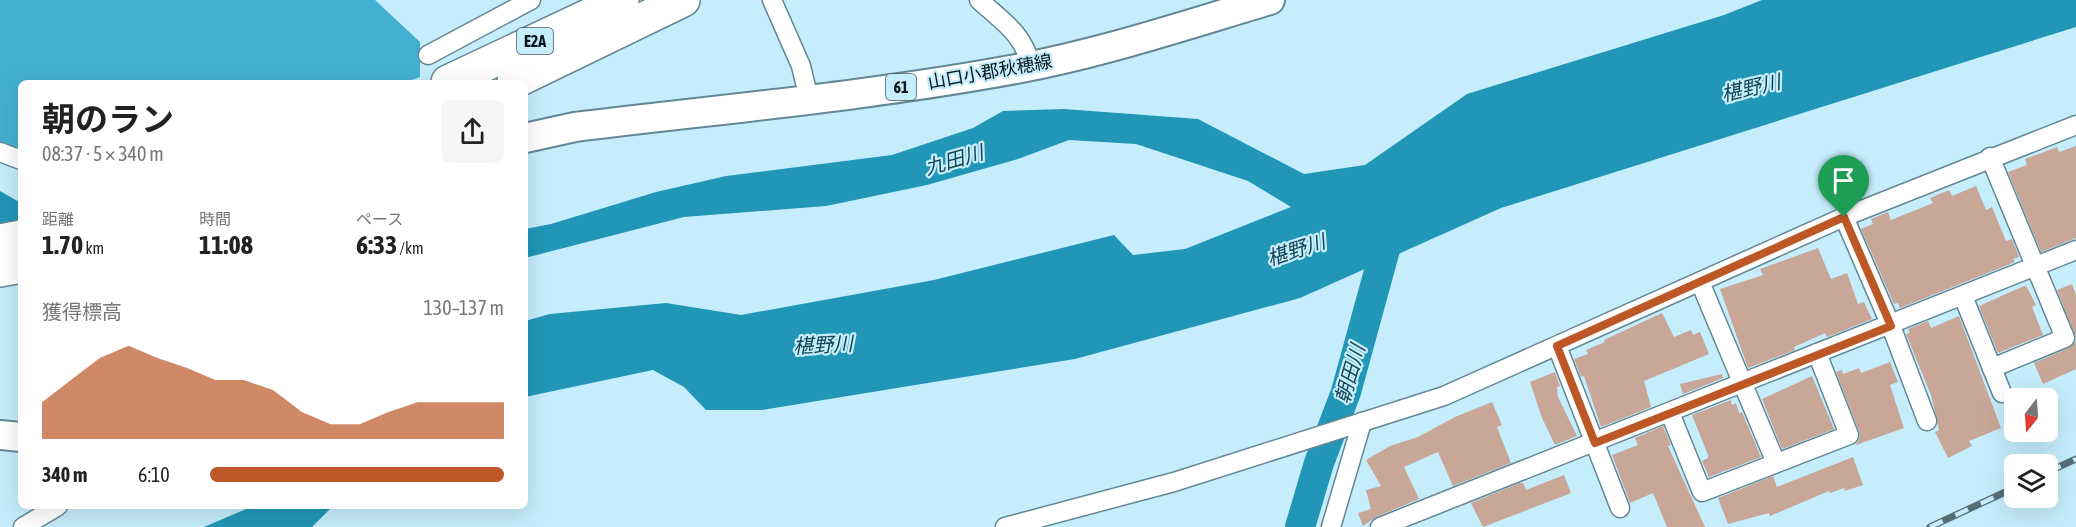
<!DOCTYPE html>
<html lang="ja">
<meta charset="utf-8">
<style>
:root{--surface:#fff;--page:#f6f6f6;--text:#222;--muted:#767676;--accent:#bd5826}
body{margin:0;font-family:"Asap Condensed","Noto Sans JP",sans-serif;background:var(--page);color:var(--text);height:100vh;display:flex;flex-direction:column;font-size:22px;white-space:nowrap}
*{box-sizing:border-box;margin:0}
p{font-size:20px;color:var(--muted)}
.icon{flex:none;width:33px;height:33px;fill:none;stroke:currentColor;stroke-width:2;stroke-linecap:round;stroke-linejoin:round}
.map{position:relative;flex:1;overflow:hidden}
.side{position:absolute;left:18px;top:80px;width:510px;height:429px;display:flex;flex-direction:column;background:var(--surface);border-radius:9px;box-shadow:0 6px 24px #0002}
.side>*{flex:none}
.needle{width:39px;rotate:197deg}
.controls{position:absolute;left:2004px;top:388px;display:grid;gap:12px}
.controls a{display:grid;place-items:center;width:54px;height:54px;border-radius:9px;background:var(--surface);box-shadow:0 6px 24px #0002;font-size:30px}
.pin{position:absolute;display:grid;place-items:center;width:51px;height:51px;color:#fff;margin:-62px -26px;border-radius:50% 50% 50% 0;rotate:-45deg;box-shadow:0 0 6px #0007}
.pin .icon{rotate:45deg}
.round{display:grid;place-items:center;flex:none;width:63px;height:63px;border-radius:9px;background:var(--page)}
.headline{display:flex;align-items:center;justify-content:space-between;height:102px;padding:0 24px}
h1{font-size:33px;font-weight:700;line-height:45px}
.figures{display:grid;grid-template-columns:repeat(3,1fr);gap:9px;height:102px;padding:6px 24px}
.figures div{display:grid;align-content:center}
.figures b{font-size:26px;font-weight:700}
.figures small{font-size:16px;font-weight:400}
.figures p{font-size:16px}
.chart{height:168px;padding:12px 24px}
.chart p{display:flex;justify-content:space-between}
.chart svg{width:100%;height:108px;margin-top:6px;fill:var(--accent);opacity:.7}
ul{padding:0 24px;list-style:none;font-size:20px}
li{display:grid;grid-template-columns:96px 72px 1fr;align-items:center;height:45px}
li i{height:15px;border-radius:8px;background:var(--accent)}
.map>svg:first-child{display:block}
.forest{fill:#44b0d1}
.water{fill:#2196b7}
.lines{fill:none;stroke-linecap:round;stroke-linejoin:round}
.river{stroke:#2196b7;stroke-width:30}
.building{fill:#c8a698}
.street-casing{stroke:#638895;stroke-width:21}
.primary-casing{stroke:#638895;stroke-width:32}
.highway-casing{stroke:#638895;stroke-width:36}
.street{stroke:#fff;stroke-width:18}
.primary{stroke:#fff;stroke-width:28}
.highway{stroke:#fff;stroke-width:33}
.rail-casing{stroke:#566f77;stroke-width:7}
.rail{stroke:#c5edfb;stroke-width:4.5;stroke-dasharray:14;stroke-linecap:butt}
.route-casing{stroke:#fff;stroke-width:12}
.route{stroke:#bd5826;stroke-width:8}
.labels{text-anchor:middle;stroke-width:4.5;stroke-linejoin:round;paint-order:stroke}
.shield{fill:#c5edfb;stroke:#41575e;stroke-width:1.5}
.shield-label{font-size:16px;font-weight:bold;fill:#08171b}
.street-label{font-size:18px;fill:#08171b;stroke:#c5edfb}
.water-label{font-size:20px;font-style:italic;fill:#144351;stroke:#c5edfb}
</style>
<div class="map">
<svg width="2076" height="527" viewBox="0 0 2076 527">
<rect width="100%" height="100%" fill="#c5edfb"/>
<polygon class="forest" points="0,0 375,0 420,42 420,77 406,82 21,82 21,153 0,145"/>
<g class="water">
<polygon points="1762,0 2076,0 2076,27 1501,208 1300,298 1075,359 762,410 706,410 684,387 653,370 525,397 525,321 550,314 666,303 741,315 934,280 1114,235 1133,255 1185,249 1291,207 1248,181 1136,144 1069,140 1018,159 927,185 826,206 684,217 525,258 525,229 551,224 656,192 726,176 892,155 973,128 1003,111 1064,109 1198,119 1304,174 1365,165 1467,94 1724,15"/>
<polygon points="0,191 21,203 21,234 0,223"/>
<polygon points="253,506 333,506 312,527 204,527"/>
</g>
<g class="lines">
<polyline class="river" points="1300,527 1319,463 1346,392 1392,224"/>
</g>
<g class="building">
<polygon points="2076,146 2076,238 2041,252 2008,172 2027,165 2025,159 2057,147 2059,152"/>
<polygon points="1976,186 1986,210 1992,207 2006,241 2012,239 2019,257 2013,259 2015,262 1900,308 1898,303 1894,304 1861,229 1873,224 1871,219 1888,212 1891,220 1933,203 1930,198 1949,190 1952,196"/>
<polygon points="1818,248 1831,279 1847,273 1858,304 1864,302 1872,319 1827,337 1825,333 1794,347 1795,350 1748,368 1720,289 1763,275 1760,269"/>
<polygon points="2072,284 2076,295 2076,338 2057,290"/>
<polygon points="2024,286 2027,287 2036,305 2032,307 2043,335 1998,353 1979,306"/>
<polygon points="1662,313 1674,337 1691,330 1693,335 1700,332 1709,354 1644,381 1651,407 1601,427 1584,376 1581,377 1574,359 1588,354 1586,350 1605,342 1604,340"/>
<polygon points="1959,316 2001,428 1969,441 1972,446 1948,458 1935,432 1939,430 1931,395 1906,334 1910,333 1908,329 1928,321 1931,328"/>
<polygon points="2076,341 2076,369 2043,384 2034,363 2069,348"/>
<polygon points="1890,362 1898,382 1890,385 1904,428 1856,445 1860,437 1859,431 1836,372 1842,370 1843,374 1859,368 1861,373"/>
<polygon points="1555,372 1560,386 1557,387 1558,397 1577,436 1555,445 1542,418 1530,382"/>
<polygon points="1722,374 1723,378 1683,394 1680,384"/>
<polygon points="1812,376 1834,429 1782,449 1762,399"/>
<polygon points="1731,400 1732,405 1736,403 1739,413 1742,412 1761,457 1709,477 1702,461 1708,458 1708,455 1692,415"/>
<polygon points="1492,402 1502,425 1497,427 1511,463 1453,486 1438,452 1404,467 1419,499 1376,517 1363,526 1358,513 1371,509 1366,490 1381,486 1366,460 1390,446 1418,437 1455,417"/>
<polygon points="1663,426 1671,445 1668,446 1705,527 1667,527 1653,493 1630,503 1612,455 1638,445 1635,438"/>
<polygon points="1853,457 1863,485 1845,491 1844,488 1830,493 1829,491 1770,516 1769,513 1728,524 1718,498 1773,476 1777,487"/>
<polygon points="1564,475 1571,493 1483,527 1471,503 1520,483 1523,483 1526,490"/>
</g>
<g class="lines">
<g class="street-casing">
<g id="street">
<polyline points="772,0 801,66 809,99"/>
<path d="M979,0c24,22 44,33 52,66"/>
<polyline points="428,55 531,0"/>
<polyline points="0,152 21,160"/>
<polyline points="1990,157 2065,338 1992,368"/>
<polyline points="1844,217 1891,326 1927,421"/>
<polyline points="1700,282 1776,463"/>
<polyline points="1963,296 2002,393"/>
<polyline points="1557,346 1620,508"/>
<polyline points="1670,413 1702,492 1849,435 1817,353"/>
<polyline points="23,527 58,506"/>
<polyline points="1005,527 1174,482 1444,396 1844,217 2076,125"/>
<polyline points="1331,527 1362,422"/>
<polyline points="1380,527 2076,250"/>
</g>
</g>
<g class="primary-casing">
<g id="primary">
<path d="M525,138l50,-11c147,-18 295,-31 441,-58 86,-16 170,-44 254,-69"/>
<polyline points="0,435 21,437"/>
</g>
</g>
<g class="highway-casing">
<g id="highway">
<polyline points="448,82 622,0"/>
<polyline points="514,82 683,0"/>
<polyline points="0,241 21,237"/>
<polyline points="0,270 21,266"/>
</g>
</g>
<use href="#street" class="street"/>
<use href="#primary" class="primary"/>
<use href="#highway" class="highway"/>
<g class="rail-casing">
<g id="rail">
<polyline points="2048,472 2076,459"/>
<polyline points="1930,527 2014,488"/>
</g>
</g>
<use href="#rail" class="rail"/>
</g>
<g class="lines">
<g class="route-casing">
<polygon id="route" points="1844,217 1891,326 1595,443 1557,346"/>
</g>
<use href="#route" class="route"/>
</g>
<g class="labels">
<g class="shield">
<rect x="517" y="28" width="36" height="26" rx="4.5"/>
<rect x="886" y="74" width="30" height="26" rx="4.5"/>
</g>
<g class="shield-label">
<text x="535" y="47">E2A</text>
<text x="901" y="93">61</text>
</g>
<g class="street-label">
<text transform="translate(990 72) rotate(-10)" y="6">山口小郡秋穂線</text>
</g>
<g class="water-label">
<text transform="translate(1751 88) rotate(-13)" y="7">椹野川</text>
<text transform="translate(954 160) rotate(-16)" y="7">九田川</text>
<text transform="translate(1296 250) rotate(-18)" y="7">椹野川</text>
<text transform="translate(823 345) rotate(-3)" y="7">椹野川</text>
<text transform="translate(1350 374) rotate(-74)" y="7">朝田川</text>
</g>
</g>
</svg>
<div class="controls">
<a><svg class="needle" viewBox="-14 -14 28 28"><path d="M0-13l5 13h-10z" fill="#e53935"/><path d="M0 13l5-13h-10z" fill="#767676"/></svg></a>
<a><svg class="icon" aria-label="layers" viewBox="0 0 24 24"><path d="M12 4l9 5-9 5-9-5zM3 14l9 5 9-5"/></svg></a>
</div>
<div class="pin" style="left:1844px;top:217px;background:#1e9e55"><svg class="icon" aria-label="arrive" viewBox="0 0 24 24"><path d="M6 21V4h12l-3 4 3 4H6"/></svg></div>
<section class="side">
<div class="headline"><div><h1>朝のラン</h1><p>08:37 · 5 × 340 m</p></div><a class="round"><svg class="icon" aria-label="share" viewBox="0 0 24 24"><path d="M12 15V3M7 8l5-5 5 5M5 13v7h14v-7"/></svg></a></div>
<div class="figures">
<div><p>距離</p><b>1.70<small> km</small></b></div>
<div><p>時間</p><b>11:08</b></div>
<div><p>ペース</p><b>6:33<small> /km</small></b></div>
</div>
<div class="chart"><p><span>獲得標高</span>130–137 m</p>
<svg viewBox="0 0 160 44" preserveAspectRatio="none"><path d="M0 44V29L10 20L20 11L30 6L40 11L50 15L60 20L70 20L80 24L90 33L100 38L110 38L120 33L130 29L140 29L150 29L160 29V44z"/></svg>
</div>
<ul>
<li><b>340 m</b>6:10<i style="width:100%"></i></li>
</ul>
</section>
</div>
